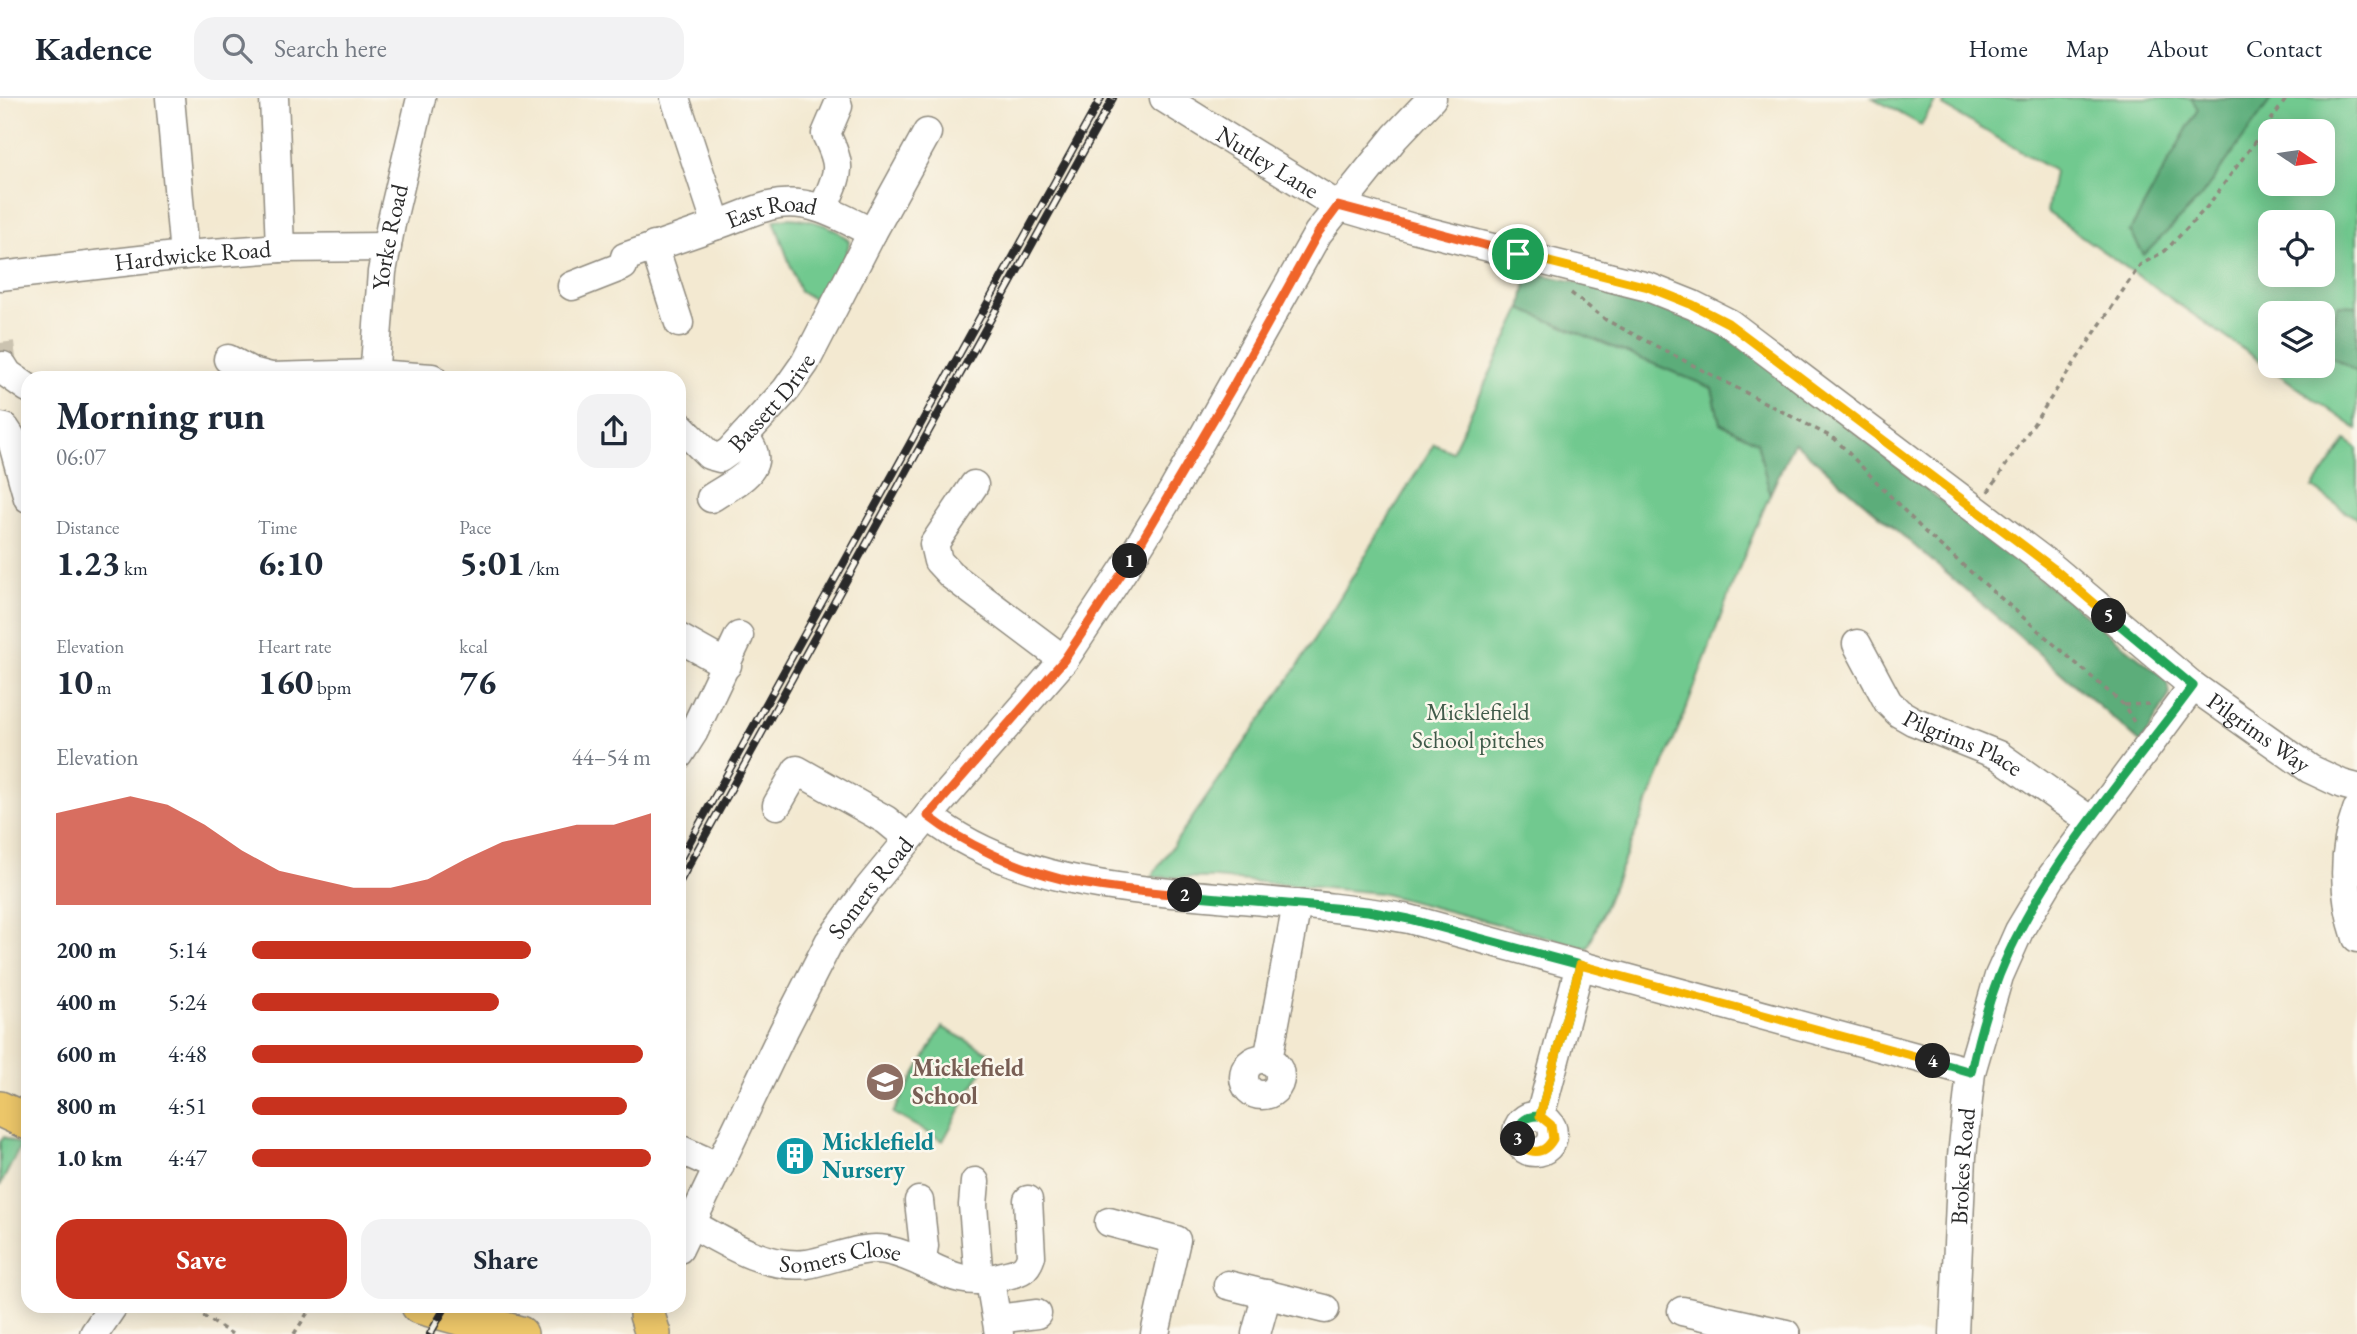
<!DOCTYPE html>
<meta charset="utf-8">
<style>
:root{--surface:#fff;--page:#f2f2f3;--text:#1f2937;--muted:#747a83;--line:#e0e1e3;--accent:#c8321e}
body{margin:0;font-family:"EB Garamond",serif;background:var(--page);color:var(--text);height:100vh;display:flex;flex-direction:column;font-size:26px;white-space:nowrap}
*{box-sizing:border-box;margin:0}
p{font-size:23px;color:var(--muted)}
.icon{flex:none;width:38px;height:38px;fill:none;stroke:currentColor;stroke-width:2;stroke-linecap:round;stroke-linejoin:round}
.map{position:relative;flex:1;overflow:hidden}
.side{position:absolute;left:21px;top:273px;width:665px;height:942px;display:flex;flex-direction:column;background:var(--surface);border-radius:21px;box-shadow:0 4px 18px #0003}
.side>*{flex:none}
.needle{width:46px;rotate:103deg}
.buttons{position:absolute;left:2258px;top:21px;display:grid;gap:14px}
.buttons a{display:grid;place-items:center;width:77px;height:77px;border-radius:14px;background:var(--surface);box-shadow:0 4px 18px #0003;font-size:35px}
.pin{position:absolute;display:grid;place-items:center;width:60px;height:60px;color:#fff;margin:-30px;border:4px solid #fff;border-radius:50%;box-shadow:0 2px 7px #0007}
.km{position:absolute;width:35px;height:35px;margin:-18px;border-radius:50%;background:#222;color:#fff;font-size:19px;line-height:35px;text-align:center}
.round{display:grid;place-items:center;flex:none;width:74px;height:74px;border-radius:21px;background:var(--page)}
.summary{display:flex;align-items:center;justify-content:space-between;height:119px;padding:0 35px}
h1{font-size:38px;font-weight:700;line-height:52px}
.stats{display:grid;grid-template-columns:repeat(3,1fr);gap:10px;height:119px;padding:7px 35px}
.stats div{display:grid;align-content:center}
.stats b{font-size:35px;font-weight:700}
.stats small{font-size:19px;font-weight:400}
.stats p{font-size:19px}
.chart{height:196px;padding:14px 35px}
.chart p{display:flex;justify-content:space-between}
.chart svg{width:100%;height:126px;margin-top:7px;fill:var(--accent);opacity:.7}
.action{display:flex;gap:14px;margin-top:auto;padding:14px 35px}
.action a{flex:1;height:80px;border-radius:21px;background:var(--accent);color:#fff;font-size:28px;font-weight:700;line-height:80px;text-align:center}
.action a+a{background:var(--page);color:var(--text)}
ul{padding:0 35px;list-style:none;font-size:23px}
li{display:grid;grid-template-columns:112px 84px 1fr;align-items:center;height:52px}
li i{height:18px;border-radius:9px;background:var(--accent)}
header{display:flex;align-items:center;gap:42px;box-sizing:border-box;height:98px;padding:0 35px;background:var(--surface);border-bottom:2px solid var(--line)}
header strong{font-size:33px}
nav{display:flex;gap:38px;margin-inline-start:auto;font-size:24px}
.search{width:490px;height:63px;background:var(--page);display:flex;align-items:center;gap:18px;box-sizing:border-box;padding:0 24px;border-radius:21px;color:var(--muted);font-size:26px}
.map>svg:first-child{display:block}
.green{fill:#71c98f;stroke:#4e7a5d;stroke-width:2;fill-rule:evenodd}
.forest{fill:#5cad7a;stroke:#446c52;stroke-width:2}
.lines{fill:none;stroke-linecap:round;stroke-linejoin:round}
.minor-tunnel{stroke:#cbc3b0;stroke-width:28;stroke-dasharray:28 14;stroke-linecap:butt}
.minor-casing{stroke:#8f8a7e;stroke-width:31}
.major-casing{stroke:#8f8a7e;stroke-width:38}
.path{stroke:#8f8a7e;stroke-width:3.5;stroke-dasharray:5 5;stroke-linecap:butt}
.minor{stroke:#fff;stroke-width:28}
.major{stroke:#ecc669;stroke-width:35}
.rail-casing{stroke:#2b2b2b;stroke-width:8}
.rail{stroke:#fbf7ec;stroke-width:5;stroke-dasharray:16;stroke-linecap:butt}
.split-1-casing{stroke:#fff;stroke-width:14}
.split-2-casing{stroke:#fff;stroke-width:14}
.split-3-casing{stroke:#fff;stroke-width:14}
.split-4-casing{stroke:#fff;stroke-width:14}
.split-5-casing{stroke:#fff;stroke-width:14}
.split-6-casing{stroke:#fff;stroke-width:14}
.split-1{stroke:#f0652b;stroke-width:9}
.split-2{stroke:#f0652b;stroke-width:9}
.split-3{stroke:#22a559;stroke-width:9}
.split-4{stroke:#f5b400;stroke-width:9}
.split-5{stroke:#22a559;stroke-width:9}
.split-6{stroke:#f5b400;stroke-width:9}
.labels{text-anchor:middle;stroke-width:5;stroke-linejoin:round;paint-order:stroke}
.street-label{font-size:24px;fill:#2b2b2b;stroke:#fbf7ec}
.park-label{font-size:24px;fill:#405a49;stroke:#fbf7ec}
.education-label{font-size:24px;font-weight:bold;fill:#785e54;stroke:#fbf7ec;text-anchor:start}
.culture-label{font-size:24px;font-weight:bold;fill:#0d838f;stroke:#fbf7ec;text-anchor:start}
</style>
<header>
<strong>Kadence</strong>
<div class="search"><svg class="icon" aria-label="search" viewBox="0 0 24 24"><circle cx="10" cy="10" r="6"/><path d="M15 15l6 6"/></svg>Search here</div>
<nav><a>Home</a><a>Map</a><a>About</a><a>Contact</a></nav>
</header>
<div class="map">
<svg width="2357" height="1236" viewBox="0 0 2357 1236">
<rect width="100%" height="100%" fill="#fbf7ec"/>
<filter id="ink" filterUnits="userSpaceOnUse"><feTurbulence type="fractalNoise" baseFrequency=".0143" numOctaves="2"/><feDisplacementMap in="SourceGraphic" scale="14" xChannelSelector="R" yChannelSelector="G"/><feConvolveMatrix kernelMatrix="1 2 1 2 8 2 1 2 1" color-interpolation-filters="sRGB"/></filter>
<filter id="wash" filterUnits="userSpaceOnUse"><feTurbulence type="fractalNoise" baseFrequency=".00686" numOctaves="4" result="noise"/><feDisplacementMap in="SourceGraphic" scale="28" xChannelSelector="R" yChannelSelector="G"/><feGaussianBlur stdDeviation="1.57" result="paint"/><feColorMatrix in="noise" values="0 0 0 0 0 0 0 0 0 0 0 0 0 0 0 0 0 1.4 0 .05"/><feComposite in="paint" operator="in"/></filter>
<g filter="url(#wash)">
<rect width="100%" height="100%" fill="#f3e9d1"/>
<g class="green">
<polygon points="1873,0 1937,0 1921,27"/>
<path d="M1945,0h246l7,11 -68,122 70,-33 72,-100h85v208h-19l-16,45 35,21v57l-310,-217 7,-41 -111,-65zM2270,33h52v53h-52zM2270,124h52v53h-52zM2270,215h52v53h-52z"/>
<path d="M789,120c21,1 44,7 60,23 0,13 -15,42 -24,52 -1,1 -9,5 -10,6l-15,-7 -26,-72z"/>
<polygon points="1521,211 1712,290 1720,325 1757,343 1770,396 1735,480 1686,612 1588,850 1380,795 1215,780 1151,779 1296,571 1434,346 1452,354"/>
<polygon points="2346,342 2357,350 2357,421 2313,390"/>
<polygon points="942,929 991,956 943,1043 893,1015"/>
<polygon points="4,1039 21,1047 0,1088 0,1044"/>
</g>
<g class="forest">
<polygon points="2191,0 2272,0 2200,100 2144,157 2130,133 2198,11"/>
<polygon points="1528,173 1602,190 1687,218 1751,252 2166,581 2170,596 2141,645 2004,525 1794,344 1770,396 1757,344 1720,325 1712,290 1521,211"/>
<polygon points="2338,207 2357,208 2357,274 2322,253"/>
</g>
</g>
<g filter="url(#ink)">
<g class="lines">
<polyline class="minor-tunnel" points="0,245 3,268"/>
<g class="minor-casing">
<g id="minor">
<polyline points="170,0 184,157"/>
<polyline points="274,0 280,150"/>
<path id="s1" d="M675,0l42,127c17,-6 34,-14 52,-19 38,-10 71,10 103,27l55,-100"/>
<path id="s2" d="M1164,0l174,108 75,22 235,59 45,18 36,18 324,245 140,118 117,83 32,15 15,4"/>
<path d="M823,111c15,-37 21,-38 3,-75l12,-28"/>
<polyline points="654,148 679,225"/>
<path id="s3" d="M0,178l184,-21 96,-7 107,-1"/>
<polyline points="572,188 623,168 625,159 717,127"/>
<polyline points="228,261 252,274 271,279 374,276 432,280"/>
<polyline points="3,268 8,276 28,290"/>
<path id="s4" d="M374,280l8,-106 9,-48 30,-126"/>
<path id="s5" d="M679,327l30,30 11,3 10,-7 56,-61 19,-27 67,-130"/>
<polyline points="0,329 5,330 11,339 28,400"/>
<polyline points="974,387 934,446 938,463 951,477 1064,562"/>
<path d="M711,400c25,-17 61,-29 33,-62"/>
<polyline points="679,540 727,567"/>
<path id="s6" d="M1857,546l31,58 11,11 14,8 85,34 93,66"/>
<polyline points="679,657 693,635 739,538"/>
<polyline points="777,707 797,672 886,722 909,741"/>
<path d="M2357,712c-15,41 -14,87 0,128"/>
<path d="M928,718c83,65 189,73 290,81 64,6 128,10 191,22l562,153"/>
<circle cx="1262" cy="979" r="18"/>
<polyline points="1268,962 1297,806"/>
<circle cx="1535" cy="1036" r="18"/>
<polyline points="1540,1018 1580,867"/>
<polyline points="679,1051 719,1069"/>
<polyline points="975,1084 973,1107 979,1182"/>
<polyline points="919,1103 924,1148 921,1164"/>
<polyline points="1109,1124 1176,1142 1155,1236"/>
<path id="s7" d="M692,1126c34,19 75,45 115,40 25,-4 54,-19 79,-14 47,9 63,41 117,26 15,-4 23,-4 28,-20l-3,-56"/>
<path id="s8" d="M679,1151l105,-219 45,-88 39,-53 60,-73 136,-156 70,-106 38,-62 146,-259 77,-96 37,-39"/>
<polyline points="990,1183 999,1236"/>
<polyline points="1228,1187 1325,1211"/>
<polyline points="1682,1213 1786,1236"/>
<polyline points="997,1221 1037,1216"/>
<polyline points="94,1236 113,1208"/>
<polyline points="1256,1236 1267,1196"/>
<path id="s9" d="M1954,1236l8,-178 9,-84 28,-96 20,-45 33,-55 141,-190"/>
</g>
</g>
<g class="major-casing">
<g id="major">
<polyline points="0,1011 28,1024"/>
<polyline points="419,1208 520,1236"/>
<polyline points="647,1217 653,1236"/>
</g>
</g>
<g class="path">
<polyline points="1571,195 1606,222 1835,341 1926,435 2124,607 2135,626"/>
<polyline points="1988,394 2140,167 2165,153 2207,109 2287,0"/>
<polyline points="2124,607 2150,606"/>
<polyline points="203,1218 232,1236"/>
<polyline points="294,1236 312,1208"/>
</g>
<use href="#minor" class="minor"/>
<use href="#major" class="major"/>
<g class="rail-casing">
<g id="rail">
<polyline points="679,763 1101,0"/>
<polyline points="679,785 1113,0"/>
<polyline points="430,1236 446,1208"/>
</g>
</g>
<use href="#rail" class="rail"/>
</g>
</g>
<g class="lines" filter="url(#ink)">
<g class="split-1-casing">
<polyline id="split-1" points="1130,463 1232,290 1318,135 1338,108 1518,156"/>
</g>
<g class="split-2-casing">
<path id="split-2" d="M1130,463l-66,99 -136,156c36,28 89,52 133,63 40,9 83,13 124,16"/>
</g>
<g class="split-3-casing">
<path id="split-3" d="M1185,797l183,16 41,8 171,46 -40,151c-15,-1 -24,8 -22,23"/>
</g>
<g class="split-4-casing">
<path id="split-4" d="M1518,1041l6,9c13,7 22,3 29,-9l-2,-14 -11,-9 40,-151 353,96"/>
</g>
<g class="split-5-casing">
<path id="split-5" d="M1933,963l38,11c10,-48 26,-99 49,-142 44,-85 116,-167 173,-244l-84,-70"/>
</g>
<g class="split-6-casing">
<polyline id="split-6" points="1518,156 1648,189 1693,207 1728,225 2053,470 2109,518"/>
</g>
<use href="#split-1" class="split-1"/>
<use href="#split-2" class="split-2"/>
<use href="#split-3" class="split-3"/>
<use href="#split-4" class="split-4"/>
<use href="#split-5" class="split-5"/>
<use href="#split-6" class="split-6"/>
</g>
<defs>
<g id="school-disc" transform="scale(2.0125)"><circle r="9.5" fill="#8d6e63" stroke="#fbf7ec"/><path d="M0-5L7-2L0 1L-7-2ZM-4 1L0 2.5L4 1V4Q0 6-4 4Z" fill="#fff"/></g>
<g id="building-disc" transform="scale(2.0125)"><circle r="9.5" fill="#0f9aa8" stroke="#fbf7ec"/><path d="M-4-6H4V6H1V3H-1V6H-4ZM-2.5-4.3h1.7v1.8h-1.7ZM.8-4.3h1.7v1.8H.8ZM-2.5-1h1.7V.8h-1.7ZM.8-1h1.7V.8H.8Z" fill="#fff"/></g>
</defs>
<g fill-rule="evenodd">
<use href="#school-disc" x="885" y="984"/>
<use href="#building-disc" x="795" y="1058"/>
</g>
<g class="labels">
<g class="street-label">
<text dy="8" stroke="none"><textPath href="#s2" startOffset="122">Nutley Lane</textPath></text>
<text dy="8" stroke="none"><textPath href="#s1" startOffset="191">East Road</textPath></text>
<text dy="8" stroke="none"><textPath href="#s4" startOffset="142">Yorke Road</textPath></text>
<text dy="8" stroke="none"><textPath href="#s3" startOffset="194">Hardwicke Road</textPath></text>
<text dy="8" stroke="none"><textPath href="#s5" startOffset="130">Bassett Drive</textPath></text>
<text dy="8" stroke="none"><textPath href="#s2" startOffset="1284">Pilgrims Way</textPath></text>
<text dy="8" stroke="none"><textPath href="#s6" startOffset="152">Pilgrims Place</textPath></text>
<text dy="8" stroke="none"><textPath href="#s8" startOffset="410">Somers Road</textPath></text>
<text dy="8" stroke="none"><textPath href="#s9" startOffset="168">Brokes Road</textPath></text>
<text dy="8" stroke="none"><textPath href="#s7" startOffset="158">Somers Close</textPath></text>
</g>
<g class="park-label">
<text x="1478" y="622">Micklefield<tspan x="1478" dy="28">School pitches</tspan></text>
</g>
<g class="education-label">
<text x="912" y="978">Micklefield<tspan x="912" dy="28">School</tspan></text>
</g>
<g class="culture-label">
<text x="822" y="1052">Micklefield<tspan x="822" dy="28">Nursery</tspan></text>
</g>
</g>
</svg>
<div class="buttons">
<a><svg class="needle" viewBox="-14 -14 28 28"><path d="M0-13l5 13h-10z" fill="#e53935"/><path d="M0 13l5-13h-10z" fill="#747a83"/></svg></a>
<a><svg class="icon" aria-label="locate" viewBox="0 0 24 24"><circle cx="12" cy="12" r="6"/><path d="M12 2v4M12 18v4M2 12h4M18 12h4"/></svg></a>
<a><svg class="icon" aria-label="layers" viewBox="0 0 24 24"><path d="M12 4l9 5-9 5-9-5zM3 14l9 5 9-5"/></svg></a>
</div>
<div class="pin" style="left:1518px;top:156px;background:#1e9e55"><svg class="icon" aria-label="arrive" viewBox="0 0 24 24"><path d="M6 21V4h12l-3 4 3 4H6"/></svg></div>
<b class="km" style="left:1130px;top:463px">1</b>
<b class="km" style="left:1185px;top:797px">2</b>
<b class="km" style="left:1518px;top:1041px">3</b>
<b class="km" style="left:1933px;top:963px">4</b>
<b class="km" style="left:2109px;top:518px">5</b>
<section class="side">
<div class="summary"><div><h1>Morning run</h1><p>06:07</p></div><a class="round"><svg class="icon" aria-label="share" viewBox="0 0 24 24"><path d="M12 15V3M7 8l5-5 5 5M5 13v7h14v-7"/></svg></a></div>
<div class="stats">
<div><p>Distance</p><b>1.23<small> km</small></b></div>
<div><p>Time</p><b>6:10</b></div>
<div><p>Pace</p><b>5:01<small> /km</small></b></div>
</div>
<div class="stats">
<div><p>Elevation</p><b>10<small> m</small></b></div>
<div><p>Heart rate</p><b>160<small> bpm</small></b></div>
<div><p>kcal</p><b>76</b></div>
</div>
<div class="chart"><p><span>Elevation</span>44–54 m</p>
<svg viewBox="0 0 160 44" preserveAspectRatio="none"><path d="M0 44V12L10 9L20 6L30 9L40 16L50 25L60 32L70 35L80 38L90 38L100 35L110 28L120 22L130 19L140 16L150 16L160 12V44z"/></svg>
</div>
<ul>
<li><b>200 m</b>5:14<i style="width:70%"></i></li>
<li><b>400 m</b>5:24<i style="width:62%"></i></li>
<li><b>600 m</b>4:48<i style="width:98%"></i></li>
<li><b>800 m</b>4:51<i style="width:94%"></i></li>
<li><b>1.0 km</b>4:47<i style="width:100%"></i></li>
</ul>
<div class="action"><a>Save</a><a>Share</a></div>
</section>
</div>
